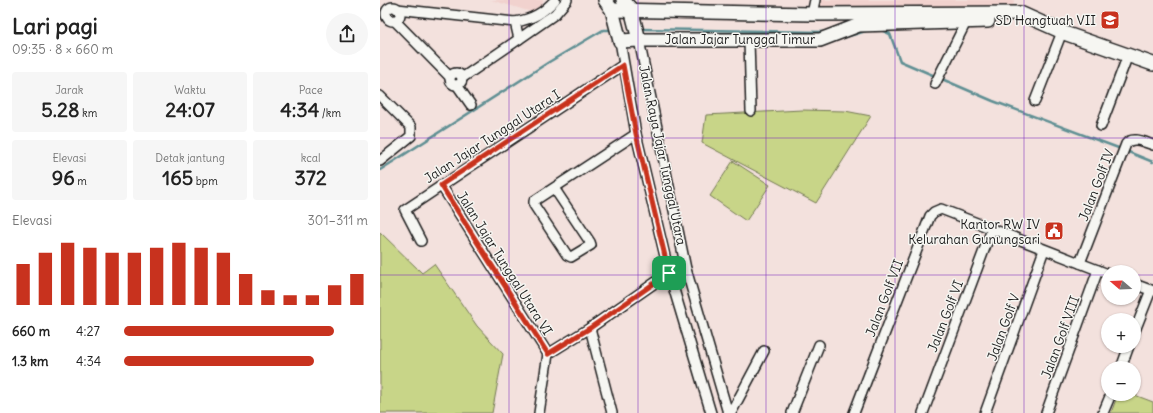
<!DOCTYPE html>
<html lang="id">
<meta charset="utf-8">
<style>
:root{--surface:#fff;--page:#f6f6f6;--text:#222;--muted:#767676;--accent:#c8321e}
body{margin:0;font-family:Delius,sans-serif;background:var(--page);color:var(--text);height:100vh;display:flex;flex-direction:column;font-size:15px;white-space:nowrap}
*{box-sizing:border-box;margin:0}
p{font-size:13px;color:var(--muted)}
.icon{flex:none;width:22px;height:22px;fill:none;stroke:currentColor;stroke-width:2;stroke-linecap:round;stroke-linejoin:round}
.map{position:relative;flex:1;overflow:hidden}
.drawer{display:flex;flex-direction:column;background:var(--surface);width:380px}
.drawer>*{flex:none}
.needle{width:26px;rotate:289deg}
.tools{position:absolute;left:721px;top:265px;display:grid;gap:8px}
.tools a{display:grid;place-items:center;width:40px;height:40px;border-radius:50%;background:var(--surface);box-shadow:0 1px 3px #0004;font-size:20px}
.pin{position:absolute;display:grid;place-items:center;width:34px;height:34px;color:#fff;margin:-17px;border-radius:8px;box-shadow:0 2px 6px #0006}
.round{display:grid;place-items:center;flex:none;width:42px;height:42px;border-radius:21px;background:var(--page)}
.headline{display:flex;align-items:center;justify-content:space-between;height:68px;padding:0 12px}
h1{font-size:22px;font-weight:700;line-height:30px}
.stats{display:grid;grid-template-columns:repeat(3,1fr);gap:6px;height:68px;padding:4px 12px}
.stats div{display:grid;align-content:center;border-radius:4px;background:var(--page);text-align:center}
.stats b{font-size:20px;font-weight:700}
.stats small{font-size:11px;font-weight:400}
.stats p{font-size:11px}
.chart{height:112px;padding:8px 12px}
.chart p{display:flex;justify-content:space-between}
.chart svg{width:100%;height:72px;margin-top:4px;stroke:var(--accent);stroke-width:6}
ul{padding:0 12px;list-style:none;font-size:13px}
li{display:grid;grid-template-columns:64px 48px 1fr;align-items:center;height:30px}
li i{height:10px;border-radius:5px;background:var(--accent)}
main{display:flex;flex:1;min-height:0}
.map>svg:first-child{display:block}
.built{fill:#f1d2ce}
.green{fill:#c8d588;stroke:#727852}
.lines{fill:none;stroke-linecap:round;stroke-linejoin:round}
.stream{stroke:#5e8f93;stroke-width:2.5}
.minor-casing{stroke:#1c1c1c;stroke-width:12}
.secondary-casing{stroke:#1c1c1c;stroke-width:16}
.minor{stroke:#f6f6f2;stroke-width:9}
.secondary{stroke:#f6f6f2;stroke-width:13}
.route-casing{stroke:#fff;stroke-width:8}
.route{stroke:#c8321e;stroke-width:5}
.grid{fill:none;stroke:#7b2cbf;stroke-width:1;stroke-opacity:0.55}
.labels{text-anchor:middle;stroke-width:3;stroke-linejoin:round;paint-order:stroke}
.poi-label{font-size:13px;fill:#1c1c1c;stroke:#f6f6f2;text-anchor:end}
.street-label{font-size:13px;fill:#1c1c1c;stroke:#f6f6f2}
</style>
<main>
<section class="drawer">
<div class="headline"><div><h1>Lari pagi</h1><p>09:35 · 8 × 660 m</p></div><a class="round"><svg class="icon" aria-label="share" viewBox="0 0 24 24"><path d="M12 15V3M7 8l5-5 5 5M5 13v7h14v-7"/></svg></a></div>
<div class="stats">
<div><p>Jarak</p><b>5.28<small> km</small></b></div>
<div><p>Waktu</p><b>24:07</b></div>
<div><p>Pace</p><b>4:34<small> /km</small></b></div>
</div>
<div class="stats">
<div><p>Elevasi</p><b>96<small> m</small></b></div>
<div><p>Detak jantung</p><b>165<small> bpm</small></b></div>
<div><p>kcal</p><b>372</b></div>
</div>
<div class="chart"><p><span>Elevasi</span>301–311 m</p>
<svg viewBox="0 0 160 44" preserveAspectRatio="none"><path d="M5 44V19M15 44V12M25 44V6M35 44V9M45 44V12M55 44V12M65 44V9M75 44V6M85 44V9M95 44V12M105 44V25M115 44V35M125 44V38M135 44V38M145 44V32M155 44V25"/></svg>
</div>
<ul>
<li><b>660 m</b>4:27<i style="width:86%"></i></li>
<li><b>1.3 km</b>4:34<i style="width:78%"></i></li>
</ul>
</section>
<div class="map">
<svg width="773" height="413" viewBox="0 0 773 413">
<rect width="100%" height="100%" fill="#f3e1dd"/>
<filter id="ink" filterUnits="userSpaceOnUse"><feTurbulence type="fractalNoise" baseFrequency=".025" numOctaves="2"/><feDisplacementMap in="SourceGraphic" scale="8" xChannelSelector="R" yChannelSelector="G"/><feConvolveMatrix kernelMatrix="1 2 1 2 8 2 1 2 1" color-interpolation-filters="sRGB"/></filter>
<g filter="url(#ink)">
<g class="built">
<polygon points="111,0 163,0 162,8 155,13"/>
<polygon points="435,0 634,0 633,8 433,9"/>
</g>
<g class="green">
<polygon points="422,110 465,111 491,116 436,203 322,143 326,115"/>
<polygon points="353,161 390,185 366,221 330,196"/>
<polygon points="0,232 42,273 54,264 97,326 123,354 112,413 0,413"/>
<polygon points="738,394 752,394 773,402 773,413 731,413"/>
</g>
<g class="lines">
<g class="stream">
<polyline points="260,29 445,32"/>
<polyline points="501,30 510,34 520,61 613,101 741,149"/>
<polyline points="462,38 486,31"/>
<polyline points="746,151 773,162"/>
<polyline points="0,170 169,62 223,30 233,30"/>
</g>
<g class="minor-casing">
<g id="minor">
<circle cx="13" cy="14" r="7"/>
<polyline points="17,9 135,22 139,39 82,78"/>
<polyline points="432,14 435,0"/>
<polyline points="14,20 70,77"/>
<path d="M135,22c18,-3 28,-9 40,-22"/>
<polyline points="139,39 175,14 187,0"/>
<polyline points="259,40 306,269 348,413"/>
<polyline points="369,40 371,111"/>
<polyline points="240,41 256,134 289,273 331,413"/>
<circle cx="76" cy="79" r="6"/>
<polyline points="555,84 588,18"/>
<polyline points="77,85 91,105"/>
<polyline points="0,96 31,127 31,136 0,161"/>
<polyline points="655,101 682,32"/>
<polyline points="721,126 748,55"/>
<polyline points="61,185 168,354"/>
<polyline points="174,188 210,242 211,245 191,257 187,255 154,205 154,201 256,134"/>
<polyline points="41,241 25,210 243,65"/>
<path d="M700,263l46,-119c6,-8 18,-2 27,1"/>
<polyline points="754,284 773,291"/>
<polyline points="210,328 232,413"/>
<polyline points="754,333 771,290"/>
<polyline points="168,354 210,328 289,273 306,269"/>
<polyline points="741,368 749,346"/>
<polyline points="159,413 168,354"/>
<polyline points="351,413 384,351"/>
<polyline points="412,413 439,345"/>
<polyline points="474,413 550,216 554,212 561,209 728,274"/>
<polyline points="543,413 612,229"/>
<polyline points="605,413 664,250"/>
<polyline points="666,413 718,270"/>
<polyline points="723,413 731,394"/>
</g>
</g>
<g class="secondary-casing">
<g id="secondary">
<polyline points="225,0 232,10 240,41 259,40 440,40 479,25 608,21"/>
<polyline points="243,0 251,9 259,40"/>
<polyline points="232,10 432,14 640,13 687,34 773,64"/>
</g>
</g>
<use href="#minor" class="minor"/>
<use href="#secondary" class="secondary"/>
</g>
</g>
<g class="lines" filter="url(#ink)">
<g class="route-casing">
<polygon id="route" points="243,65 256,134 289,273 210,328 168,354 61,185"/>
</g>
<use href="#route" class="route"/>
</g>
<path class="grid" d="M129,0v413M258,0v413M386,0v413M515,0v413M644,0v413M0,138h773M0,275h728M754,275h19"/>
<defs>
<g id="school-square" transform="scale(1)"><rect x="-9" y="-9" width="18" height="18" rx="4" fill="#c8321e" stroke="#f6f6f2"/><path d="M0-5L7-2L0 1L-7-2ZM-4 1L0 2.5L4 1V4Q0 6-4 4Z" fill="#fff"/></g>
<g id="civic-square" transform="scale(1)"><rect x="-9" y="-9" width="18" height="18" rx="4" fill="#c8321e" stroke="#f6f6f2"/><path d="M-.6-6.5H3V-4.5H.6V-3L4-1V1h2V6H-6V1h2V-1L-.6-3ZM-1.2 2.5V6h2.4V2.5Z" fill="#fff"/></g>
</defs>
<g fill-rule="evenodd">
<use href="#school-square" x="730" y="20"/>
<use href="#civic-square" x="674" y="231"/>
</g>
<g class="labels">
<g class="poi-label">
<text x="716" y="25">SD Hangtuah VII</text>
<text x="660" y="229">Kantor RW IV<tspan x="660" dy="15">Kelurahan Gunungsari</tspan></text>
</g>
<g class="street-label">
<text x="360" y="44">Jalan Jajar Tunggal Timur</text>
<text transform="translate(112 136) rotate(-33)" y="5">Jalan Jajar Tunggal Utara I</text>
<text transform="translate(283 155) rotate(78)" y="5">Jalan Raya Jajar Tunggal Utara</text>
<text transform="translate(716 185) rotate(-69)" y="5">Jalan Golf IV</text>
<text transform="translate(125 263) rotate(58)" y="5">Jalan Jajar Tunggal Utara VI</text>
<text transform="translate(504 298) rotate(-69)" y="5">Jalan Golf VII</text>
<text transform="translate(565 316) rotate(-69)" y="5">Jalan Golf VI</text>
<text transform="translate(623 327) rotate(-70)" y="5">Jalan Golf V</text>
<text transform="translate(680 337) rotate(-70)" y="5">Jalan Golf VIII</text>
</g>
</g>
</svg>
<div class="tools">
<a><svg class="needle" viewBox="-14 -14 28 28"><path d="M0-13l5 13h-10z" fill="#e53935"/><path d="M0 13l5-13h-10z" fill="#767676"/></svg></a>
<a>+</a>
<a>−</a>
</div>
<div class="pin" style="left:289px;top:273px;background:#1e9e55"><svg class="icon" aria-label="arrive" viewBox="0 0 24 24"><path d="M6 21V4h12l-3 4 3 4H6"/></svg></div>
</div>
</main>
